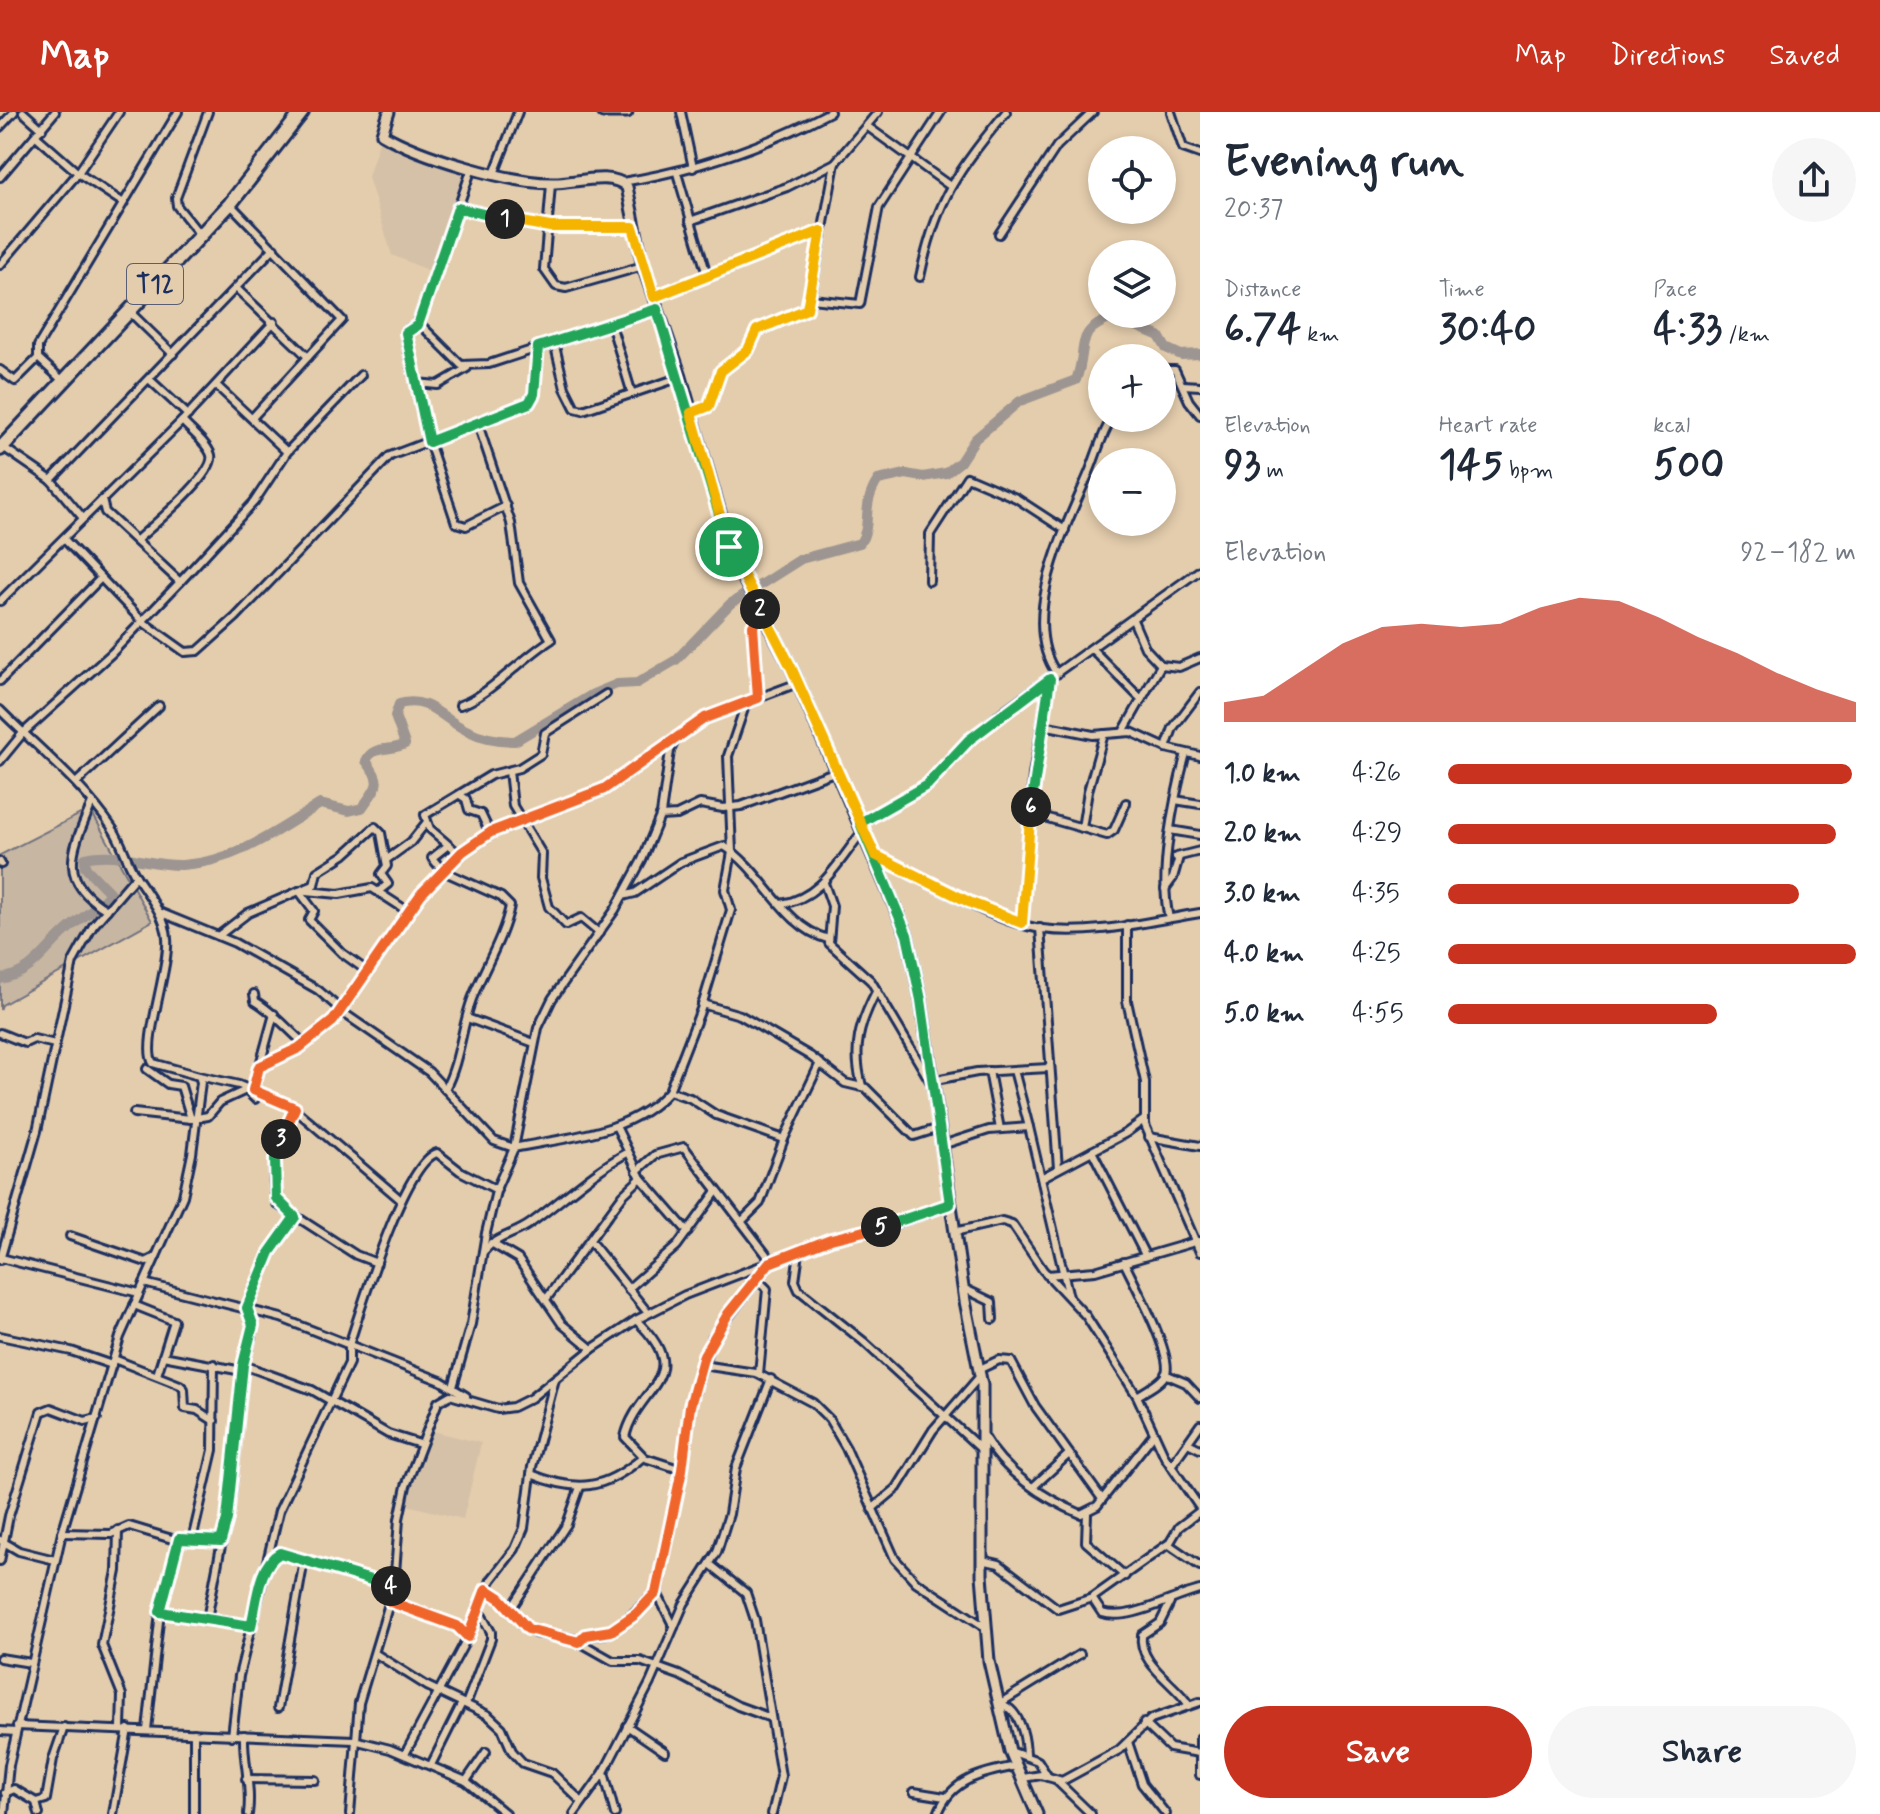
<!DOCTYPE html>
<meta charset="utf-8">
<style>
:root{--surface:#fff;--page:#f6f6f7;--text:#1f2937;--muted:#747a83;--accent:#c8321e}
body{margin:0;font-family:Mynerve,sans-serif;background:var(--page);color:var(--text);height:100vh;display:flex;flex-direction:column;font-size:30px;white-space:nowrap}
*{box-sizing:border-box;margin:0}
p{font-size:26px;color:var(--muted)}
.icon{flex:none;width:44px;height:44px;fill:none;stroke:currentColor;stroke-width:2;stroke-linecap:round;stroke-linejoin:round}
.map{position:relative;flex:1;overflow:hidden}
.drawer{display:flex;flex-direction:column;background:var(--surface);width:680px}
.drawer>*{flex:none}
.buttons{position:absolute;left:1088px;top:24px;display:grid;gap:16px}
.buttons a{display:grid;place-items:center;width:88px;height:88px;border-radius:50%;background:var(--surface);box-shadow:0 4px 12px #0003;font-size:40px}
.pin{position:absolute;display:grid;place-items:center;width:68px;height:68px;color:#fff;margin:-34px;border:4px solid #fff;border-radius:50%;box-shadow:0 2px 8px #0007}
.km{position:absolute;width:40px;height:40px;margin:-20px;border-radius:50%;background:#222;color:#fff;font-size:22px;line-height:40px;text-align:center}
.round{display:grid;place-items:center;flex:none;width:84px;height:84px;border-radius:42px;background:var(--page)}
.summary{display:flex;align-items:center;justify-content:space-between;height:136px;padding:0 24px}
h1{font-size:44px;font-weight:800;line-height:60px}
.metrics{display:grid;grid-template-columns:repeat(3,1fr);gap:12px;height:136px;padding:8px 24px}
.metrics div{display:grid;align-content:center}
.metrics b{font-size:40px;font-weight:800}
.metrics small{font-size:22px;font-weight:400}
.metrics p{font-size:22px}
.chart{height:224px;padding:16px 24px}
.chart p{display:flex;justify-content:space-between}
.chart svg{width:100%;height:144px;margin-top:8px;fill:var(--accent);opacity:.7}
.cta{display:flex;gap:16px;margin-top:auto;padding:16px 24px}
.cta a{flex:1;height:92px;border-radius:48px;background:var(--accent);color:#fff;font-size:32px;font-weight:800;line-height:92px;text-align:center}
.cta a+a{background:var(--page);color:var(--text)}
ul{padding:0 24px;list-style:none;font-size:26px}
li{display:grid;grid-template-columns:128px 96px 1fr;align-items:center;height:60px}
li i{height:20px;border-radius:10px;background:var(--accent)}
header{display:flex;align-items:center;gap:48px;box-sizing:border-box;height:112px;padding:0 40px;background:var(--accent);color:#fff}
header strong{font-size:38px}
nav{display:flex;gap:44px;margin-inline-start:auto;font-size:28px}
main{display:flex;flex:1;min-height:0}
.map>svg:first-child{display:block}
.built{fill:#d5c1a7}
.green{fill:#c7b6a1;stroke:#717280;stroke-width:2}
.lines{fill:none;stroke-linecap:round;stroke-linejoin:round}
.river{stroke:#9d9591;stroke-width:10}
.street-casing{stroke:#1b2f5e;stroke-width:12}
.secondary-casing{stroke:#1b2f5e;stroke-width:15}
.highway-casing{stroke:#1b2f5e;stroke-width:18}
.street{stroke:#e4cdad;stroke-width:6}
.secondary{stroke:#e4cdad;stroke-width:9}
.highway{stroke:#e4cdad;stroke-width:12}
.split-1-casing{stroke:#fff;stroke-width:16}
.split-2-casing{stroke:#fff;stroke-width:16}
.split-3-casing{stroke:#fff;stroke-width:16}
.split-4-casing{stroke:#fff;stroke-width:16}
.split-5-casing{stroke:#fff;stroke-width:16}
.split-6-casing{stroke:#fff;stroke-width:16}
.split-7-casing{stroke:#fff;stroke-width:16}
.split-1{stroke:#22a559;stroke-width:10}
.split-2{stroke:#f5b400;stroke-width:10}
.split-3{stroke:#f0652b;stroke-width:10}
.split-4{stroke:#22a559;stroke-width:10}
.split-5{stroke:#f0652b;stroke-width:10}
.split-6{stroke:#22a559;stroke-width:10}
.split-7{stroke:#f5b400;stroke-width:10}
.labels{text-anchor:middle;stroke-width:6;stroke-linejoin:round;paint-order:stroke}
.shield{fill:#e4cdad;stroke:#575e76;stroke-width:2}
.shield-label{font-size:24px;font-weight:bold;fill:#1b2f5e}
</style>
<header>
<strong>Map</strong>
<nav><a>Map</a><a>Directions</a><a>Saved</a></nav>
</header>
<main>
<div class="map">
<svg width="1200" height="1702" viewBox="0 0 1200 1702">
<rect width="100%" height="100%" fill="#e4cdad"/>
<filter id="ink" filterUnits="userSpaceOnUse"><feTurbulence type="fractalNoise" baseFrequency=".0125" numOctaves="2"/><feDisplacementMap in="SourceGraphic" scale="16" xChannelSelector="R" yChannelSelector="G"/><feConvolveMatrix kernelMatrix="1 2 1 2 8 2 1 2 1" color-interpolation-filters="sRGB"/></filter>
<g filter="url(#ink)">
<g class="built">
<polygon points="381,23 469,58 430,159 392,143 368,65"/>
<polygon points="425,1317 481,1331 463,1407 407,1393"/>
</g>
<polygon class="green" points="90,697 152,809 2,893 0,898 0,743"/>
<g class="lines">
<path class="river" d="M0,867c34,-6 43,-28 66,-48 15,-14 32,-22 44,-38l-25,-26v-9c33,-8 64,8 97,7 53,-3 95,-34 138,-61l29,7 13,-3c15,-22 22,-24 4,-47 7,-17 25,-9 39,-17l-10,-28 4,-12c31,-8 41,14 67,26 14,7 33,11 49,11l78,-47 24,-10 20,-1 39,-23 54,-56 71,-45 59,-16c13,-19 0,-36 18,-63l28,-6 17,3 23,-4 14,-11 15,-23 45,-38 56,-21c13,-33 -4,-49 39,-63l44,19 7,12 15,7 19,-1"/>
<g class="street-casing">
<g id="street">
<polyline points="23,0 42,17"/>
<polyline points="681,0 693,56"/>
<polyline points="1171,0 1183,36 1200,42"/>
<polyline points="0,15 14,0"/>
<polyline points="868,15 950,74"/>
<polyline points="36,24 78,61 122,90"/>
<polyline points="472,56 418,210 461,253 489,252 657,197"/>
<polyline points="677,61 707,163"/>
<polyline points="494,62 518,0"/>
<polyline points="0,65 55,0"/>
<path d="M622,70c74,-12 142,-35 208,-70"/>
<polyline points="551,72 544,157 556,174 566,176 643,154"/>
<polyline points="230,92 342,208 252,306"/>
<polyline points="458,96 550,115 633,115"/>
<polyline points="690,109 787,75 835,51 878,0"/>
<polyline points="999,122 1057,34 1093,0"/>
<polyline points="201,124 177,94 176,86 208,0"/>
<polyline points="0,153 78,61 119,0"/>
<path d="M920,165c16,-77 37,-105 86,-165"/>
<polyline points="236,176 308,245"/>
<polyline points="654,185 821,119"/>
<polyline points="811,187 860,192 879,95 941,0"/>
<polyline points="130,200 173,242"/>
<polyline points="611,212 632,282"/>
<polyline points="418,213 409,217 406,227 429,330 456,411 466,414 506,394"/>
<polyline points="554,230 565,276 575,296 583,298 681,265"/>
<polyline points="0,258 15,269 38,246"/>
<polyline points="1162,258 1175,258 1189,289 1200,303"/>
<polyline points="149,267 188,303"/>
<polyline points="62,268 38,246 38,234 178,0"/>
<polyline points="416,271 438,273 467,256"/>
<polyline points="216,273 287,340"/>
<polyline points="1183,273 1200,274"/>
<polyline points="691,301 709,294 721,259 748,238 757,218 803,199 809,193 835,51"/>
<polyline points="3,335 51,368 83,406"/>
<polyline points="51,368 274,136"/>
<polyline points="102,388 105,400 180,470"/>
<polyline points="64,427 143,510 185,540 198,539 236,505 390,344 529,291 534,282 538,235"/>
<path d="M137,428c14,-13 79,-66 74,-85 -4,-12 -21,-25 -29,-34"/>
<polyline points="929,469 930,422 967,365 1016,386 1065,418"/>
<polyline points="0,489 182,309 274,210"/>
<polyline points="1133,508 1145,536 1161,553 1179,555 1200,546"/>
<polyline points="1092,537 1140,586"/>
<path d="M1057,562c-39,-54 8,-145 31,-199 8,-18 13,-40 24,-57"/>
<polyline points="0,569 100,467"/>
<polyline points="758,586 753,514 762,501"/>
<path d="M460,593c24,-6 65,-49 91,-65l-32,-57 -8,-60 -33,-99"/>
<path d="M0,598c39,39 82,73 113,119 9,14 13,30 21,44 12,19 32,43 33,65 3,30 -26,107 -14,125l46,13 2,6 -9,72 -9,42 -63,141 -58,196 -53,232 -5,49"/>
<polyline points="1043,613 1093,623 1131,620 1166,636 1200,644"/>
<polyline points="1123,620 1161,553"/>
<polyline points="1166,636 1173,616 1200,580"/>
<polyline points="0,649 23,621 112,541 180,470 254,390 287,340 361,263"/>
<polyline points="509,659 513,694 542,742 541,766 549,795 566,813 581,806 599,821"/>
<polyline points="77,670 159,594"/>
<polyline points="460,683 466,687 469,698 481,702 490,721"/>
<polyline points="1175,688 1200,692"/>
<path d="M92,691c-19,45 -37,77 15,107"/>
<polyline points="1030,701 1107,723 1114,718 1126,691"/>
<polyline points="660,704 677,703 700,692 723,696 741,694 837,659"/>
<polyline points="860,711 927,673 969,628 1005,598 1200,458"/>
<polyline points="1082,716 1088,679 1104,622"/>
<polyline points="1170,718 1200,723"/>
<polyline points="459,742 430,717 425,703 491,663 519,656 541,642 545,621 606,582"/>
<path d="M875,743c51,23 112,66 167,74 51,7 108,-8 158,-16"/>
<polyline points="1176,745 1200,739"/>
<polyline points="386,748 411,730 426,711"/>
<polyline points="0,750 1,752"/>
<polyline points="824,771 832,794 829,831 871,869 930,969 977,960 1049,956"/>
<polyline points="1165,777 1173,766 1179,745"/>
<polyline points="299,779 314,773 317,760 344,743 375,715 381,721 387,754 381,762 388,772 379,779"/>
<polyline points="306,779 339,782 372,776 409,800"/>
<path d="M623,784l12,-3 46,-31 43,-16c39,24 58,80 104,93"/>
<path d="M781,792c41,-6 58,-44 82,-73"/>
<path d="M159,800l76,31 83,47 30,26 81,56 65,69 20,7c52,-11 118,-14 155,-57l32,-82 30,-99 -6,-20 7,-38 -4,-96 18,-53"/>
<path d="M1169,806c-11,-44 5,-120 17,-165"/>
<polyline points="1022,811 1033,663 1050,567"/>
<polyline points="1127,813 1127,889 1145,970 1145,1013 1200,1140"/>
<polyline points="1040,816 1058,1056"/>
<polyline points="218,824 248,801 299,779 314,799 309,808 342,841 367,859"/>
<path d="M254,882l1,7c19,11 33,29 50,43"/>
<polyline points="702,892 740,903 810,944 845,971 866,976 914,1024 939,1016"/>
<polyline points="467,906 534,931"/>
<polyline points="0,921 25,931 34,927 55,932"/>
<polyline points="259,955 299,936 333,909 421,782 462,740 491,720 604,677 705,606 798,571"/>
<polyline points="147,957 168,972 181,974 191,1007"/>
<polyline points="1014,958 1029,1015"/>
<polyline points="989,959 1000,1017"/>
<polyline points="199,964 239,973 291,994 401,1088"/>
<path d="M862,974c-10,-37 -3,-62 15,-96"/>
<path d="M445,977c15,-28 16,-60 27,-90 12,-31 31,-60 38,-93l-9,-9 -58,-26 -11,-13 15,-12"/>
<polyline points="253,978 274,902"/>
<polyline points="669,979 690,986 716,1003 784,1027"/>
<path d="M295,996c-14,32 -28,60 -18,96l79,51 21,8"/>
<polyline points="134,1001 191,1007 208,1004 220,990 246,978 255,987"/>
<polyline points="616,1014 641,1066 688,1120"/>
<polyline points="1149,1025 1200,1034"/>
<polyline points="942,1033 989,1018 1029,1015 1069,1185"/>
<polyline points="1092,1039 1145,1143"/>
<polyline points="637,1059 655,1043 684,1035 772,1150"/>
<polyline points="1043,1065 1126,1021 1145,1007"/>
<polyline points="742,1109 760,1091 784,1027 820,951"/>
<polyline points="954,1120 1002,1109 1012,1112 1043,1158 1086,1204 1137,1284 1165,1345 1200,1396"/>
<polyline points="70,1124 146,1150 156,1145"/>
<polyline points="590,1129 648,1201"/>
<polyline points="491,1131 518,1147 562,1212 592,1237"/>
<path d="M483,1140c13,-16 32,-17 48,-29 32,-23 61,-51 96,-70"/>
<polyline points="799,1140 795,1169 799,1178 863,1229 983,1339"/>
<polyline points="1,1146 139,1181"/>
<polyline points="0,1148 37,1019 73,850 93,814 136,764"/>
<path d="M1124,1150c9,19 49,92 42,111 -3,9 -21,18 -29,23"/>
<polyline points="1047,1163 1095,1159 1198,1129"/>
<polyline points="757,1167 767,1177 759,1262"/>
<polyline points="144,1171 281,1206 441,1269 466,1284"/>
<polyline points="963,1176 992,1190 993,1207"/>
<polyline points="628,1177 677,1134 717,1079"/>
<polyline points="547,1186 623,1083 641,1066"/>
<polyline points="134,1193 174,1209 157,1263"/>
<path d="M636,1208c60,57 1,66 -11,117l20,21 37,12"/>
<polyline points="0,1224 71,1239 112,1253"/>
<polyline points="163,1244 242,1259"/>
<polyline points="114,1247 180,1273 184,1277 185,1296 197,1298 214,1309"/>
<polyline points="243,1253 312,1278 388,1322 420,1332"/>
<polyline points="702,1253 756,1261 813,1291 829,1307 846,1336 895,1447 916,1470 985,1515"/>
<polyline points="980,1257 999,1248 1011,1249 1035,1294 1102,1387"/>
<polyline points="1165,1262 1186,1271 1200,1286"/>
<polyline points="453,1275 471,1212 486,1121 497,1075 514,1036 538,916 552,887 615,798 642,748 661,702 670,639 676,626"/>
<path d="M983,1323c21,37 60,63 98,79l16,-8 57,-72"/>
<polyline points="1188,1331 1200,1337"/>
<polyline points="1171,1354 1200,1313"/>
<path d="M531,1362c46,19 74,16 112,-17"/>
<polyline points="1033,1375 1069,1342"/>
<polyline points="872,1397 897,1376 933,1318 981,1263"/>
<polyline points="1087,1402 1086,1430 1125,1464"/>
<polyline points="118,1418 117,1459 102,1533 122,1583 121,1616"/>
<polyline points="62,1421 111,1422 129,1414 172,1427 221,1429"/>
<polyline points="0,1428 19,1439 55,1448"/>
<polyline points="192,1428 213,1338 214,1252"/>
<polyline points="1169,1432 1179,1415 1200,1399"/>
<polyline points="982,1448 999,1452 1058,1497 1092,1486 1168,1432 1200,1454"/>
<polyline points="0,1449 9,1404 41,1300 51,1296 85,1309 97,1306"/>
<polyline points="711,1453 746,1481 755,1508 781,1664 772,1702"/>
<path d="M265,1458l14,-59 70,-148v-18c12,-36 55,-182 88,-192l23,18 37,19"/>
<polyline points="486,1477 506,1491 523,1513 535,1521 574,1527 613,1549 640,1549 679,1563 738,1594 771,1606"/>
<path d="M1092,1486l10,15c28,9 71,-17 98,-23"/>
<polyline points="391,1490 457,1514 468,1525"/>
<path d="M1170,1491l-10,20 -18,12c-4,29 33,48 46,69"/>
<polyline points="511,1497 567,1412 580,1375"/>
<polyline points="160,1500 251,1514"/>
<polyline points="207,1507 231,1382 243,1253 252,1223 252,1207 247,1196 270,1140 295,1105"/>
<polyline points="674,1515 656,1479 682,1358 690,1294 712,1226 768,1153"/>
<path d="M579,1530c10,-10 19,-4 31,-10 18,-11 30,-26 46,-39"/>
<polyline points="376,1542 427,1574 488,1603 502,1616 512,1639 523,1651 552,1661 582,1690"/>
<polyline points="0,1546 31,1551"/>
<polyline points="1002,1590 1080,1542"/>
<path d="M998,1591c21,5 27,30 28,51"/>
<polyline points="466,1592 491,1527 491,1520 478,1497"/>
<polyline points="278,1596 304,1448"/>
<polyline points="1144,1611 1170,1636 1199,1641"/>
<polyline points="17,1614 354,1628 390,1637 466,1669 506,1702"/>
<polyline points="627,1614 665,1640"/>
<polyline points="147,1618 160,1500 179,1427"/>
<polyline points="0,1619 16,1620"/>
<polyline points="194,1621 194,1702"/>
<path d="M244,1623c-1,27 8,52 4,79"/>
<polyline points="232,1624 239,1564 265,1458 270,1448 280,1441 288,1443 394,1475"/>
<polyline points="1200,1626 1200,1663"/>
<polyline points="1128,1630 1142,1672 1166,1702"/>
<polyline points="1010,1639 1038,1649 1048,1665"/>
<polyline points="405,1642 463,1534 491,1468 515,1437 524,1416 532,1355 555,1267"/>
<polyline points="431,1653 462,1591"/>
<polyline points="604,1660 615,1702"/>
<polyline points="1023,1666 1041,1663 1062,1669 1119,1638 1151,1607 1200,1590"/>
<polyline points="246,1667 315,1668"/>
<polyline points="466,1669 486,1640"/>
<polyline points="1058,1670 1091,1702"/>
<polyline points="914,1680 945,1685"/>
<polyline points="5,1681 14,1677 36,1690 39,1702"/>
<polyline points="36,1690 46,1687 53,1647 64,1615"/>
<polyline points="113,1702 128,1617"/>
<polyline points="350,1702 359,1591 394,1475 399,1407 406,1374 438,1290 450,1283 498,1297 513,1295 531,1286 592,1237 636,1208 685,1183 831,1127 892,1113 950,1092"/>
<polyline points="574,1702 604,1660 650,1571 684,1492 717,1440 729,1402 736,1356 771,1267"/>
<path d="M938,1702c12,-35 46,-42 79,-48"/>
</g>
</g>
<g class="secondary-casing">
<g id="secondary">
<path d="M389,0l-7,22c37,22 129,50 173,49 19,0 58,-12 72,4l16,79 38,111 53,184 57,106 116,268 14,65 44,301 17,84v190l7,86 21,90 27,63"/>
<polyline points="603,0 627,0"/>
</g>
</g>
<g class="highway-casing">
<polyline id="highway" points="0,337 230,92 302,0"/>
</g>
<use href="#street" class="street"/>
<use href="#secondary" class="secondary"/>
<use href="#highway" class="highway"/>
</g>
</g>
<g class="lines" filter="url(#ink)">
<g class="split-1-casing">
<polyline id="split-1" points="505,107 458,96 418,213 406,221 429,330 529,291 534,282 538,235 657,197 729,435"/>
</g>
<g class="split-2-casing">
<polyline id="split-2" points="505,107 550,115 633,115 654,185 821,119 807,197 757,218 748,238 721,259 709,294 691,301 729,435 760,497"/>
</g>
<g class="split-3-casing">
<polyline id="split-3" points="281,1027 295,996 253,978 259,955 299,936 333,909 421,782 462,740 491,720 604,677 705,606 758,586 753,514 762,501 760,497"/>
</g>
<g class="split-4-casing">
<path id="split-4" d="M281,1027l-6,20 1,39 19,19 -25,35 -23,56 6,17 -10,40 -16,154 -6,22 -42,-2 -19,73 91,14c6,-23 7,-61 29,-73l111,33"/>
</g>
<g class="split-5-casing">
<polyline id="split-5" points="391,1474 394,1475 391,1490 457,1514 468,1525 486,1477 500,1486 528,1517 579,1530 586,1523 611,1519 636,1502 656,1481 682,1358 690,1294 704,1243 728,1202 769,1151 831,1127 881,1115"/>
</g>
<g class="split-6-casing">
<polyline id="split-6" points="881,1115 950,1092 921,888 907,823 860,711 927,673 969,628 1050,567 1031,695"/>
</g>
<g class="split-7-casing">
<polyline id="split-7" points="729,435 791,555 875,743 971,791 1022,811 1031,695"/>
</g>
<use href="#split-1" class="split-1"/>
<use href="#split-2" class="split-2"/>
<use href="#split-3" class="split-3"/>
<use href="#split-4" class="split-4"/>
<use href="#split-5" class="split-5"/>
<use href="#split-6" class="split-6"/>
<use href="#split-7" class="split-7"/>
</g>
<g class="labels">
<rect class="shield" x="127" y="152" width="56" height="40" rx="6"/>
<g class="shield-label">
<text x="155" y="180">T12</text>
</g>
</g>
</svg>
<div class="buttons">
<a><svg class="icon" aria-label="locate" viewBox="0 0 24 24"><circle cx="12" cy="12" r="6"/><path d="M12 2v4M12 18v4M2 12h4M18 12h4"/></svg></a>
<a><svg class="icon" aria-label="layers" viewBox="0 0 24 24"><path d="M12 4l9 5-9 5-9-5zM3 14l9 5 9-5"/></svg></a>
<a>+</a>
<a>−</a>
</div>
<div class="pin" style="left:729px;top:435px;background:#1e9e55"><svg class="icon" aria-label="arrive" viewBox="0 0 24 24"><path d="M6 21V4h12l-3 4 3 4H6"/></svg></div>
<b class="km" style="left:505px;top:107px">1</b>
<b class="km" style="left:760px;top:497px">2</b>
<b class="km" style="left:281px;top:1027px">3</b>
<b class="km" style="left:391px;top:1474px">4</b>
<b class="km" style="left:881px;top:1115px">5</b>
<b class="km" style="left:1031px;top:695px">6</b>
</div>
<section class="drawer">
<div class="summary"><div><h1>Evening run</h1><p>20:37</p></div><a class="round"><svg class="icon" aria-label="share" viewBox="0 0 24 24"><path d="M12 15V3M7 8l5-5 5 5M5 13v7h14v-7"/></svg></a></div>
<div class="metrics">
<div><p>Distance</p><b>6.74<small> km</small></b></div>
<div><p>Time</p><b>30:40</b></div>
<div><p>Pace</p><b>4:33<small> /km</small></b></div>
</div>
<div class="metrics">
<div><p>Elevation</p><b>93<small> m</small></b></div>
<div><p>Heart rate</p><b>145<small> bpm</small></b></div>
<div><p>kcal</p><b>500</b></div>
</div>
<div class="chart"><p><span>Elevation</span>92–182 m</p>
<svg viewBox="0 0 160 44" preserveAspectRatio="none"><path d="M0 44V38L10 36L20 28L30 20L40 15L50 14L60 15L70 14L80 9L90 6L100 7L110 12L120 18L130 23L140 29L150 34L160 38V44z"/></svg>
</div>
<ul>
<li><b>1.0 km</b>4:26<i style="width:99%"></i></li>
<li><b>2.0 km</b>4:29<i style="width:95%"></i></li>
<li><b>3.0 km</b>4:35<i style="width:86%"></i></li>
<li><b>4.0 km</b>4:25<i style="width:100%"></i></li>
<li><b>5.0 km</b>4:55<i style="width:66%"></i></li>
</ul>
<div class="cta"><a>Save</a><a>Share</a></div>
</section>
</main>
